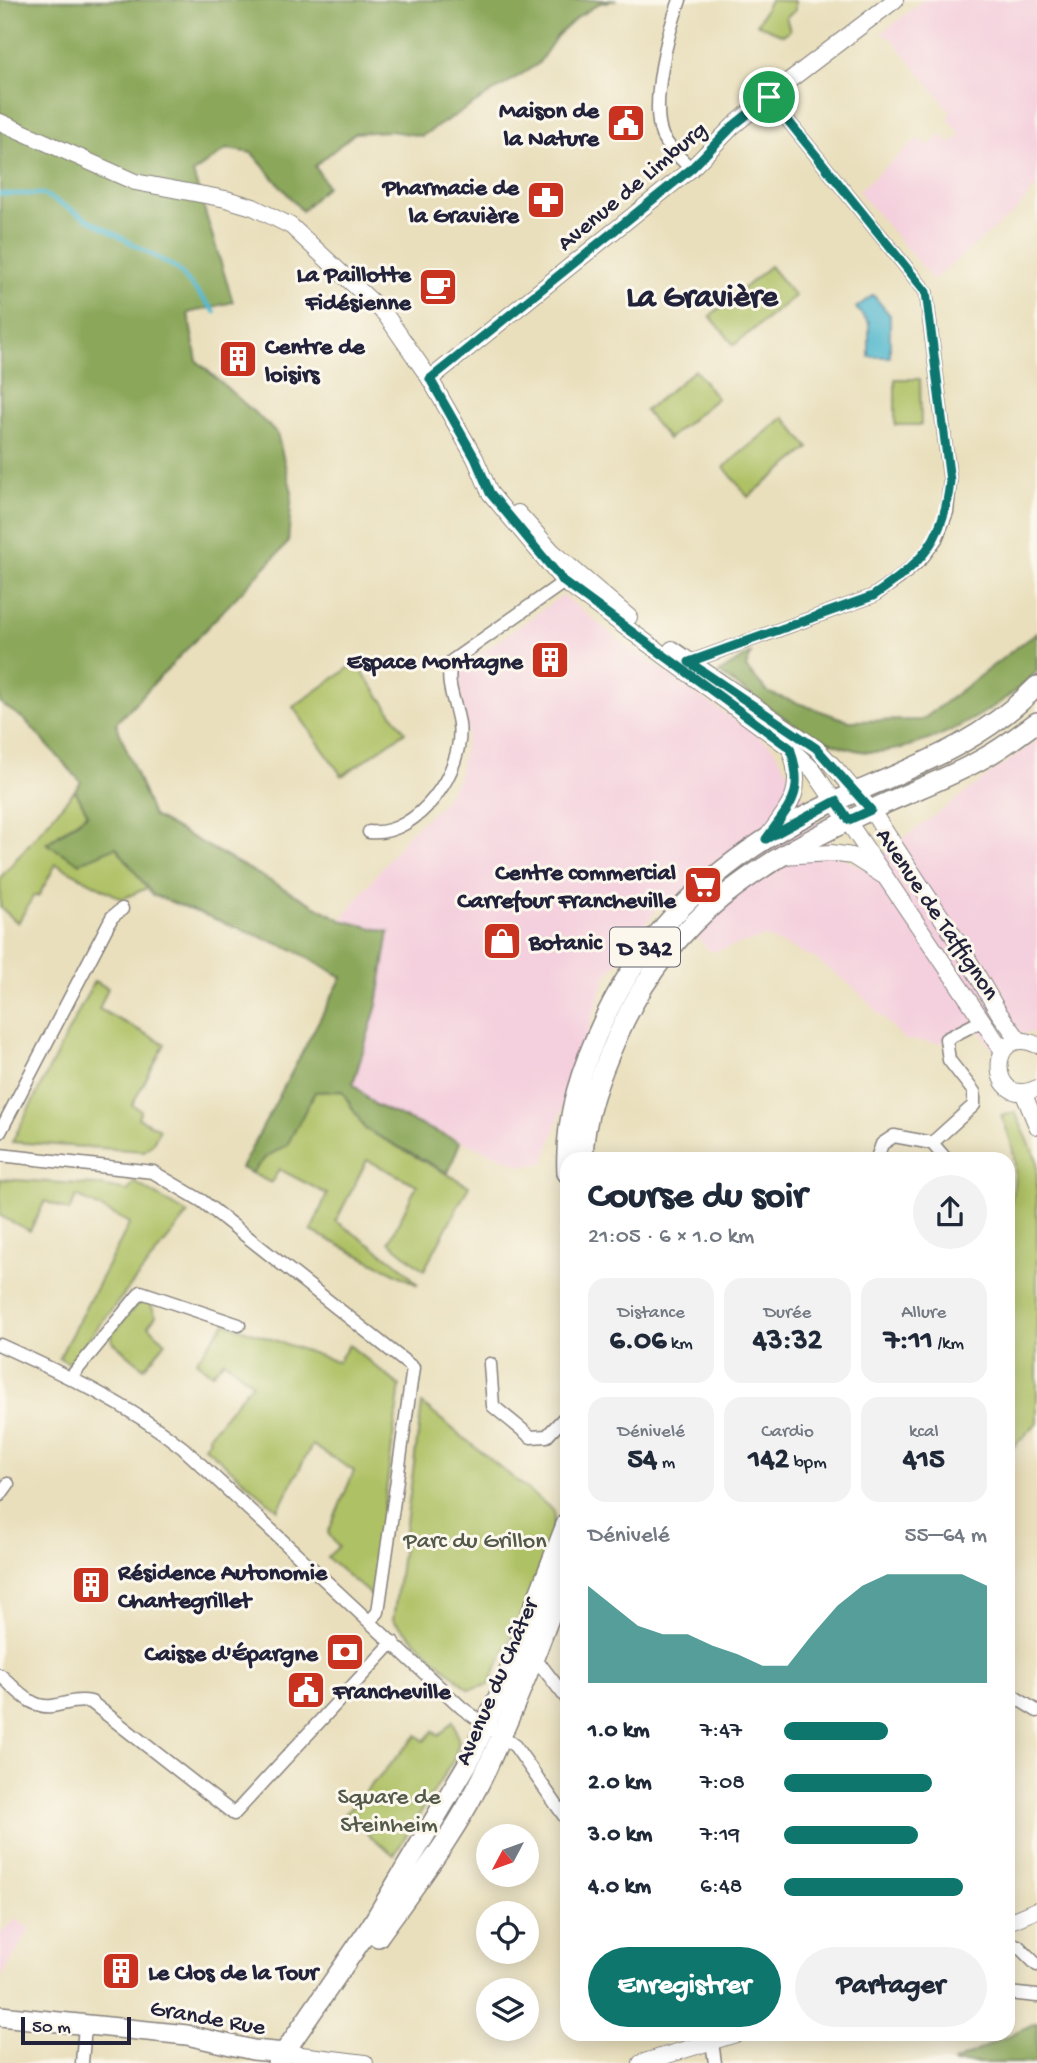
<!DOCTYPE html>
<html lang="fr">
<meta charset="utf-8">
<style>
:root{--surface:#fff;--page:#f2f2f3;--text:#1f2937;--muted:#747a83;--accent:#0f766e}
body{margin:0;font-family:"Gochi Hand",sans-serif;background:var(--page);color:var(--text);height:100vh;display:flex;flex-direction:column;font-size:26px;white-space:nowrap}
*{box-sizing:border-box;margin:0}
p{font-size:23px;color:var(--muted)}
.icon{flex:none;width:38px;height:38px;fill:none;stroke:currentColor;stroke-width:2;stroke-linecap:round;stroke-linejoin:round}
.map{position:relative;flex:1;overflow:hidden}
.panel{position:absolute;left:560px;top:1152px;width:455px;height:889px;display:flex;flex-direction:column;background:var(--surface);border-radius:21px;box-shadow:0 4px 18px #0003}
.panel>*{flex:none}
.needle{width:46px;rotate:229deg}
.fabs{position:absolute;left:476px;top:1824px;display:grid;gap:14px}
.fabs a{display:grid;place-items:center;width:63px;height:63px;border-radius:50%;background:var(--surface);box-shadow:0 4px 18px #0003;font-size:35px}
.scale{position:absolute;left:21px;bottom:18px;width:110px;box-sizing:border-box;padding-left:7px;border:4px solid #22223b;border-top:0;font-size:19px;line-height:24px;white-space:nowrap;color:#22223b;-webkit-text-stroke:5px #fbf7ec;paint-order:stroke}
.pin{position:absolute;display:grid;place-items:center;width:60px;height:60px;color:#fff;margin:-30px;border:4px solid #fff;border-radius:50%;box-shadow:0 2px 7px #0007}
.round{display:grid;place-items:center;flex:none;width:74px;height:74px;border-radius:37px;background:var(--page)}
.summary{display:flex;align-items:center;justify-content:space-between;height:119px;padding:0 28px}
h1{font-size:38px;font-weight:700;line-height:52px}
.metrics{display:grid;grid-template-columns:repeat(3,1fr);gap:10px;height:119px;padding:7px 28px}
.metrics div{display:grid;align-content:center;border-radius:18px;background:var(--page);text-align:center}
.metrics b{font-size:30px;font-weight:700}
.metrics small{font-size:19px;font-weight:400}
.metrics p{font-size:19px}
.chart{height:196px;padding:14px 28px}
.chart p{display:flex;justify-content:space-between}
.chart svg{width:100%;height:126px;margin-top:7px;fill:var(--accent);opacity:.7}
.cta{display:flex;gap:14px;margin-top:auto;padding:14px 28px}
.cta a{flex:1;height:80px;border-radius:42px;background:var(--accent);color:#fff;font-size:28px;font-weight:700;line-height:80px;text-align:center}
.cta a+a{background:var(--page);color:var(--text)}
ul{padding:0 28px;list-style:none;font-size:23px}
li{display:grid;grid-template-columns:112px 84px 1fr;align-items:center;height:52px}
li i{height:18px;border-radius:9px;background:var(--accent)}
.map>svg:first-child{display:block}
.built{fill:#f4cfdd}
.green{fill:#afc165;stroke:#687250;stroke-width:2}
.forest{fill:#8ba75a;stroke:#56644a;stroke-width:2}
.water{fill:#4eb6cc;stroke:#386c84;stroke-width:2}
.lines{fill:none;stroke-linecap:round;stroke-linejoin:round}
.stream{stroke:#4eb6cc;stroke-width:4.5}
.minor-casing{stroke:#86807c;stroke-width:15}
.tertiary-casing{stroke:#86807c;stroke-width:18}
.primary-casing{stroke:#86807c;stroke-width:22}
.minor{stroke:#fff;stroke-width:12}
.tertiary{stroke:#fff;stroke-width:16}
.primary{stroke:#fff;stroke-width:19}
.route-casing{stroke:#fff;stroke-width:14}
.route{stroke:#0f766e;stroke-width:9}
.labels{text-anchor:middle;stroke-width:6;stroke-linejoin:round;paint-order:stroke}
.shield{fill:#fbf7ec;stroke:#636270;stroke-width:2}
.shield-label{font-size:23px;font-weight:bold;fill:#22223b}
.poi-label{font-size:24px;font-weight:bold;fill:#22223b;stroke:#fbf7ec;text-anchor:end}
.street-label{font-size:24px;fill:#22223b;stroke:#fbf7ec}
.park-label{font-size:24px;fill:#535a4a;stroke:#fbf7ec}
.district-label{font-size:32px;font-weight:bold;fill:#22223b;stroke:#fbf7ec}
</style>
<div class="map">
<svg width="1037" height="2063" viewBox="0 0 1037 2063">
<rect width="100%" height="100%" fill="#fbf7ec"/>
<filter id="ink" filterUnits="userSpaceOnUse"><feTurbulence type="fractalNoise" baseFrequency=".0143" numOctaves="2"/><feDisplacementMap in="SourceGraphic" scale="14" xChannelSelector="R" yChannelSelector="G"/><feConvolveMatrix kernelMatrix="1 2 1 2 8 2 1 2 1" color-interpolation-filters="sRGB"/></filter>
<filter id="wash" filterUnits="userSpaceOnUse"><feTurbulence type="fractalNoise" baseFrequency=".00686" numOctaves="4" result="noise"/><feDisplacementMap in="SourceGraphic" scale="28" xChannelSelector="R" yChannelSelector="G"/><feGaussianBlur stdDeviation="1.57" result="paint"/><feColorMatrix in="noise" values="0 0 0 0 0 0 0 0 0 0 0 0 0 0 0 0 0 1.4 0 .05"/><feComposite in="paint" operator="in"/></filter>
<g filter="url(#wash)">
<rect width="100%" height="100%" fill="#e9dfbc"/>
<g class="built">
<polygon points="924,0 1037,0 1037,186 1016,211 933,280 858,191 919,138 928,146 941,135 950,144 961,135 948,119 951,112 893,40 882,33"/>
<polygon points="563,595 623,643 772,746 840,857 863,868 1037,740 1037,1031 1007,1037 993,1051 978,1028 940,1043 905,1040 853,987 814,958 766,937 711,952 662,902 606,977 544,1163 523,1166 375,1105 353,1084 377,1005 389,933 341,920 409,833 440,806 458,779 468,732 458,678 460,668"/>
<polygon points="15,1919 30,1929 0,1980 0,1934"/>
</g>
<g class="green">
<polygon points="770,0 795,1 795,11 786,17 790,30 783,35 757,24"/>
<polygon points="770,266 795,296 734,345 710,316"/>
<polygon points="695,370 717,398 668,439 645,411"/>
<polygon points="895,379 920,379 921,425 895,425"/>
<polygon points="784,417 809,448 748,497 724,467"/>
<polygon points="356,663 405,732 342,776 293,707"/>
<polygon points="75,790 88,813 47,843 116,847 147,888 122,899 56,864 38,897 34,895 18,923 0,907 0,878"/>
<polygon points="94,981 108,988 99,1009 165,1044 132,1105 141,1110 138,1118 160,1129 152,1144 144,1151 12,1142"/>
<polygon points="342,1091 365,1129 469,1186 424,1270 389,1242 417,1185 367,1160 336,1221 401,1266 418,1285 311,1231 327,1194 279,1169 271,1183 251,1173 266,1157 287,1145 315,1092"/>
<path d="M1015,1112l22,48v263l-29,29v-242c12,-34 8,-63 -7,-94z"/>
<polygon points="0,1179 95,1185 128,1191 134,1182 188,1214 69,1363 59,1358 130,1223 77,1196 69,1211 45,1201 30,1231 0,1216"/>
<polygon points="148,1298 156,1316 148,1326 166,1342 144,1368 112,1341 112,1334 139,1301"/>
<polygon points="225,1323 338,1362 349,1345 400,1386 372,1596 327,1558 338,1547 328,1533 354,1471 312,1445 278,1510 204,1446 210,1439 208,1436 252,1383 224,1360 212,1374 196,1361"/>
<path d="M422,1404l132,107c4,31 -50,139 -65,174l-21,4 -75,-69z"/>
<polygon points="453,1721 459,1742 454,1759 394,1855 344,1815 417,1735 424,1741 433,1731 439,1736"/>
</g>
<g class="forest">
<polygon points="0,0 617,0 600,3 578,17 557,36 538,64 422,136 390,131 355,133 315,166 327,186 302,211 252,153 227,149 193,173 233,302 188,313 197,361 277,433 292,492 288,543 116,723 153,816 341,920 389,932 377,1005 353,1084 375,1105 460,1142 448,1173 365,1129 342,1091 315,1092 287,1145 266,1157 251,1173 241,1168 342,977 294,950 153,895 116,847 79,863 47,844 88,814 75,790 81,782 25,720 0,703"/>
<path d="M1037,632v39c-34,38 -131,92 -182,79 -50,-11 -94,-49 -136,-77l32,-20 -5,15 23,25 80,28 73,-1z"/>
<polygon points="1037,2022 1037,2063 952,2063"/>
</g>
<polygon class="water" points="873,295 890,315 890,357 869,357 869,323 856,308"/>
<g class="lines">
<polyline class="stream" points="0,194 43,194 176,268 215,312"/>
</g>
</g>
<g filter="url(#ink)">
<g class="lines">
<g class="minor-casing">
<g id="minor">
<path d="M680,0c-12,31 -30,103 -18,135 5,12 20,24 29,34"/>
<polyline points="689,662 873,596 899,578 921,559 936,539 947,512 950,481 926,292 769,97"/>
<path d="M369,832c49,5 96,-62 90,-108 -3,-22 -15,-41 -7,-63l112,-79"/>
<polyline points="0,1132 112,917 122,909"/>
<polyline points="932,1143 945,1158"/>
<polyline points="0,1155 153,1172 202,1201 413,1368 378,1612 370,1621"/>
<polyline points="877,1158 882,1144 894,1136 932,1143 974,1105 974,1092 949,1060 946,1039 983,1020"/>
<path d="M0,1345c64,29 128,59 183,103l279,260 53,38 52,74"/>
<polyline points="490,1364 493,1406 531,1437 547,1436 563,1419 567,1419"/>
<polyline points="71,1377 141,1292 239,1325"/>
<polyline points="0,1495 8,1484"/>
<polyline points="530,1658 543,1668 567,1699"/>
<path d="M0,1675c15,12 30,34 52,31 14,-2 25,-7 39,-4l143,112 159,-172"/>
<polyline points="1008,1693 1037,1711"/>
<polyline points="1008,1943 1018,1946 1037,1965"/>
<polyline points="1008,1993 1037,1996"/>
<polyline points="701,2034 712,2042 715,2063"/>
<polyline points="82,2063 85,2025"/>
</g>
</g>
<g class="tertiary-casing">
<g id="tertiary">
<polyline points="0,122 135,182 226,199 253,207 291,226 385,314 430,379 475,458 490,493 564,582 790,748 813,770 1003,1051"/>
<polyline points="430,379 691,169 733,126 774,92 895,0"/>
<polyline points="518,513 552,551 629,617"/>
<polyline points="672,649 816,748 836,769 871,810 961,947 999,1013 1020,1041"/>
<path d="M767,837c24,-33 37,-45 24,-86"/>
<polyline points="782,856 831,853 852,856 882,875"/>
<path d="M1037,1045c-50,-24 -50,67 0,43"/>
<polyline points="1023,1092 1037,1126"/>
<polyline points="1008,1922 1037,1910"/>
<polyline points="285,2053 365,2063"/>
<polyline points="641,2063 736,2034"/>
</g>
</g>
<g class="primary-casing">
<g id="primary">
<path d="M583,1158c1,-42 17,-83 34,-121 52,-120 141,-175 256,-228 36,-17 76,-31 111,-51 19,-10 36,-24 53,-36"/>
<path d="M567,1173c-3,-56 15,-108 39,-158 52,-107 141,-177 250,-223 68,-29 128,-52 181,-106"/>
<path d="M378,1937c38,-53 80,-107 108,-167 30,-66 59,-135 81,-204"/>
<polyline points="0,2016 187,2035 253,2050 285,2053"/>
<polyline points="277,2063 371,1926 468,1763 505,1682 567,1522"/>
</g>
</g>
<use href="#minor" class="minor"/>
<use href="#tertiary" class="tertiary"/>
<use href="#primary" class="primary"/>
</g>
</g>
<g class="lines" filter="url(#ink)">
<g class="route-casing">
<path id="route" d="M769,97l157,195 24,189c-6,61 -29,82 -77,115l-184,66 127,86 55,62 -22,10 -13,-19 -70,38c26,-37 39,-45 24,-91l-226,-166 -74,-89 -15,-35 -45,-79 261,-210 42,-43z"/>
</g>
<use href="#route" class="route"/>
</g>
<defs>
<g id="civic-square" transform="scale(2.0125)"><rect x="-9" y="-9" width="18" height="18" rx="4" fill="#c8321e" stroke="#fbf7ec"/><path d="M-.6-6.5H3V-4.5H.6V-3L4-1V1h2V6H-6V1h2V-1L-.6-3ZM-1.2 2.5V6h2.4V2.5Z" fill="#fff"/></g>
<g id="pharmacy-square" transform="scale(2.0125)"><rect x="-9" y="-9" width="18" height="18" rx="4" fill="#c8321e" stroke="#fbf7ec"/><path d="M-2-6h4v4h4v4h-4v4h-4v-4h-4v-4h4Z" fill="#fff"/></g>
<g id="cafe-square" transform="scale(2.0125)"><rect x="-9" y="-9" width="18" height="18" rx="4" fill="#c8321e" stroke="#fbf7ec"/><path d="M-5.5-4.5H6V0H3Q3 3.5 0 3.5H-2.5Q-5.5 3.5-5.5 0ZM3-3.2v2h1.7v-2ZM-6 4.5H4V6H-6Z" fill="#fff"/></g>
<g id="building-square" transform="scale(2.0125)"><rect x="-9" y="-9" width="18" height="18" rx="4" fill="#c8321e" stroke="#fbf7ec"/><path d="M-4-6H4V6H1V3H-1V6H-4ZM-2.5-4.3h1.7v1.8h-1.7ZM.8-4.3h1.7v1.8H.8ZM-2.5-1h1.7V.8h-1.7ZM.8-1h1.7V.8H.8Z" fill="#fff"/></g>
<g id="supermarket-square" transform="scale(2.0125)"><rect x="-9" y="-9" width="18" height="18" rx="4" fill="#c8321e" stroke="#fbf7ec"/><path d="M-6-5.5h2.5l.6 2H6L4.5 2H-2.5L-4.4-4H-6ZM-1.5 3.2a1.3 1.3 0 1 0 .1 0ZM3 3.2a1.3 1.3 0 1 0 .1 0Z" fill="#fff"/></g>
<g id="shop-square" transform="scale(2.0125)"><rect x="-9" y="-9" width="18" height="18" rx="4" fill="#c8321e" stroke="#fbf7ec"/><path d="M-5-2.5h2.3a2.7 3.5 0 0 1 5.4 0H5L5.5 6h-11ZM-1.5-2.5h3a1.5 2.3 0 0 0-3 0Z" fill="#fff"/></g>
<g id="bank-square" transform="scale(2.0125)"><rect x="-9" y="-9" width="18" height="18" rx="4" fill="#c8321e" stroke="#fbf7ec"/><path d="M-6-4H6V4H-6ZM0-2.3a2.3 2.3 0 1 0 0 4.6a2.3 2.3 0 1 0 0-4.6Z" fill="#fff"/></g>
</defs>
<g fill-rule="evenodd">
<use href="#civic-square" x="626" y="123"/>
<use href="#pharmacy-square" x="546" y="200"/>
<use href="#cafe-square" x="438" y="287"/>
<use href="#building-square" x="238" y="359"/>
<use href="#building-square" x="550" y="660"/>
<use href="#supermarket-square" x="703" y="885"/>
<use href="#shop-square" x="502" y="941"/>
<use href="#building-square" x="91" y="1585"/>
<use href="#bank-square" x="345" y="1652"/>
<use href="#civic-square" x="306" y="1690"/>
<use href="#building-square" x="121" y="1971"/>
</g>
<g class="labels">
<rect class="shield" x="610" y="927.5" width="70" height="39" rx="5"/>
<g class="shield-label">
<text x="645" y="955">D 342</text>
</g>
<g class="poi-label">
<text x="599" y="117">Maison de<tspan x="599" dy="28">la Nature</tspan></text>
<text x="519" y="194">Pharmacie de<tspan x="519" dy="28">la Gravière</tspan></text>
<text x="411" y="281">La Paillotte<tspan x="411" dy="28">Fidésienne</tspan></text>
<text x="265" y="353" text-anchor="start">Centre de<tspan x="265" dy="28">loisirs</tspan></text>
<text x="523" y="668">Espace Montagne</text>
<text x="676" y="879">Centre commercial<tspan x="676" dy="28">Carrefour Francheville</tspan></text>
<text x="529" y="949" text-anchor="start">Botanic</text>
<text x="118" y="1579" text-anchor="start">Résidence Autonomie<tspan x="118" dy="28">Chantegrillet</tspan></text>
<text x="318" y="1660">Caisse d'Épargne</text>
<text x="333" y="1698" text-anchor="start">Francheville</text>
<text x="148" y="1979" text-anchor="start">Le Clos de la Tour</text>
</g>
<g class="street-label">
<text transform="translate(631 185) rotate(-40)" y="8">Avenue de Limburg</text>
<text transform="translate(939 913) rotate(56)" y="8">Avenue de Taffignon</text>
<text transform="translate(495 1681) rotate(-67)" y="8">Avenue du Châter</text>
<text transform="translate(208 2016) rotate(10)" y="8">Grande Rue</text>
</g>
<g class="park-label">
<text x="475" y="1547">Parc du Grillon</text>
<text x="389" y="1803">Square de<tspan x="389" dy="28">Steinheim</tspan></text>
</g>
<g class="district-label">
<text x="702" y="305">La Gravière</text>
</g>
</g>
</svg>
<div class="fabs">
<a><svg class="needle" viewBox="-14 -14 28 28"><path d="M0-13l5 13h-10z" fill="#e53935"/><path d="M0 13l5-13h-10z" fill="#747a83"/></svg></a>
<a><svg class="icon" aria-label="locate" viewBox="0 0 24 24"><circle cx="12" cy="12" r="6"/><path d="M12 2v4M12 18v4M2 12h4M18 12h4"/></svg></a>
<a><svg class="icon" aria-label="layers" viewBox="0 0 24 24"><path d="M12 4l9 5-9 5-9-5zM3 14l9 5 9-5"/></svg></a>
</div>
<div class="scale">50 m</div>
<div class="pin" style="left:769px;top:97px;background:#1e9e55"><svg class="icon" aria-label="arrive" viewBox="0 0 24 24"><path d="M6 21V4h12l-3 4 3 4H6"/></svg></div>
<section class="panel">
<div class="summary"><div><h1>Course du soir</h1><p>21:05 · 6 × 1.0 km</p></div><a class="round"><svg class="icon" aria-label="share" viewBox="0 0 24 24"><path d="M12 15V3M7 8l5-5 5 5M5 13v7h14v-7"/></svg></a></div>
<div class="metrics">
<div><p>Distance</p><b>6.06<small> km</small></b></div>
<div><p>Durée</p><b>43:32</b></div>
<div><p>Allure</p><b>7:11<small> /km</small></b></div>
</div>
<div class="metrics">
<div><p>Dénivelé</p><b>54<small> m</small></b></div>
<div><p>Cardio</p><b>142<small> bpm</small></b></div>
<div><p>kcal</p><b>415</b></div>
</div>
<div class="chart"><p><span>Dénivelé</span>55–64 m</p>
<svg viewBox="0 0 160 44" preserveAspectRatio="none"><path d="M0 44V10L10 17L20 24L30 27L40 27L50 31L60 34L70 38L80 38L90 27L100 17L110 10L120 6L130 6L140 6L150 6L160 10V44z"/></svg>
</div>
<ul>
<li><b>1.0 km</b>7:47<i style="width:51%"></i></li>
<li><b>2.0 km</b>7:08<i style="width:73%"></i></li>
<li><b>3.0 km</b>7:19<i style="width:66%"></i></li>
<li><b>4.0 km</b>6:48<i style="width:88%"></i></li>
</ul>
<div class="cta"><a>Enregistrer</a><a>Partager</a></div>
</section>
</div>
